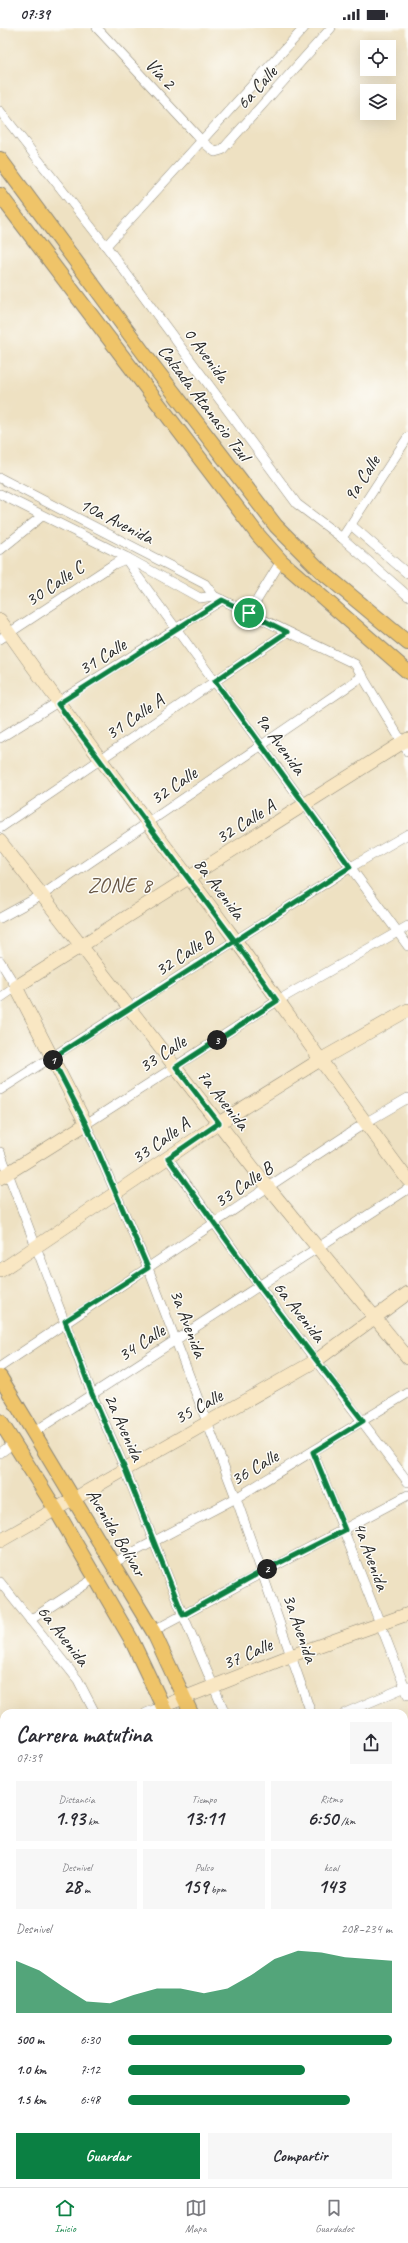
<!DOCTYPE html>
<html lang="es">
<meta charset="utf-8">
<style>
:root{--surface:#fff;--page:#f7f7f7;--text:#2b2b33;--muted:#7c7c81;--line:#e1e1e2;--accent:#0b8043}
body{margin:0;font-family:Caveat,sans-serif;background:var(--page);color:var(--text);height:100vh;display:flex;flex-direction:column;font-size:15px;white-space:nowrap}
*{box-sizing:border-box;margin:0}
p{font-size:13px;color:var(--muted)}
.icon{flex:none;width:22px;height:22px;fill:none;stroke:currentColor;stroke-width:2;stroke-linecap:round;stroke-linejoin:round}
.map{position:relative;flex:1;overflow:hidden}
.sheet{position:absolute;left:0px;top:1681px;width:408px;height:478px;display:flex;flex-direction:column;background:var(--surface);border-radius:12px 12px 0 0;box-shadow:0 4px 16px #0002}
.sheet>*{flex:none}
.buttons{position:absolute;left:360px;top:12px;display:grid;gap:8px}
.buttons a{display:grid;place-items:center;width:36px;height:36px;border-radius:0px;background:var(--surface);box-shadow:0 4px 16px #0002;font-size:20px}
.pin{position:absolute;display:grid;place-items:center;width:34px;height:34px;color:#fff;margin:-17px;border:2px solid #fff;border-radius:50%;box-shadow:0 1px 4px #0007}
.km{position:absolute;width:20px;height:20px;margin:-10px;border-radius:50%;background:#222;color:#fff;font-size:11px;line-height:20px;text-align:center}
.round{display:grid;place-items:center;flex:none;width:42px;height:42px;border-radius:0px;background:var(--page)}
.head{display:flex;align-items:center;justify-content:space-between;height:68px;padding:0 16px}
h1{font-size:22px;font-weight:800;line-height:30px}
.metrics{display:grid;grid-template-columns:repeat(3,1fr);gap:6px;height:68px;padding:4px 16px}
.metrics div{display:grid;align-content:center;border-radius:0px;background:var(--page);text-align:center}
.metrics b{font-size:20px;font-weight:800}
.metrics small{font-size:11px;font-weight:400}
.metrics p{font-size:11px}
.chart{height:112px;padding:8px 16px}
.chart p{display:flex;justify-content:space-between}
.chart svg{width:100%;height:72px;margin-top:4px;fill:var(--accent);opacity:.7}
.primary-button{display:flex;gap:8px;margin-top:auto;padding:8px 16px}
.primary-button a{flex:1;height:46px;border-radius:0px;background:var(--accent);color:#fff;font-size:16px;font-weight:800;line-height:46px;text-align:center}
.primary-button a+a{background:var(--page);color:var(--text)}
ul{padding:0 16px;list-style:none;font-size:13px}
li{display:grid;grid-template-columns:64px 48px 1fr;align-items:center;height:30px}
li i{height:10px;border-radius:5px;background:var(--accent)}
.status{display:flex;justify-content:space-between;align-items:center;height:28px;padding:0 20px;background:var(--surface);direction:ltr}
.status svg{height:11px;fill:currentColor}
.tabs{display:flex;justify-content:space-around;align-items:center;height:56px;border-top:1px solid var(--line);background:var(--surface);font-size:11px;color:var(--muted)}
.tabs a{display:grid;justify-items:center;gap:2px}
.tabs .current{color:var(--accent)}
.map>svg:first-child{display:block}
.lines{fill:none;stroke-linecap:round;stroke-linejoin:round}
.street-casing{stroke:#8c8676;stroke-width:10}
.secondary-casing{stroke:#8c8676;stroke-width:14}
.primary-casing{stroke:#8c8676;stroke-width:16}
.street{stroke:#fff;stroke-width:9}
.secondary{stroke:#f9e7c3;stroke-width:13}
.primary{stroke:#efc469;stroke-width:14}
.route-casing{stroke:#fff;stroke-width:8}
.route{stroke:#0b8043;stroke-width:5}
.labels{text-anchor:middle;stroke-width:3;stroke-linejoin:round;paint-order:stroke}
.street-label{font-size:19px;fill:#2b2b2b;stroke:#fdfcf7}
.quarter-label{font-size:21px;letter-spacing:1px;fill:#685746;stroke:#fdfcf7}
</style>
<div class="status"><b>07:39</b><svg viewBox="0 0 49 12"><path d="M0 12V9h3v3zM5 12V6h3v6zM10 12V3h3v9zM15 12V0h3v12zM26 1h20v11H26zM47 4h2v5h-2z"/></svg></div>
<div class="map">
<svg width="408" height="2159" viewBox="0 0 408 2159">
<rect width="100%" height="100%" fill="#fdfcf7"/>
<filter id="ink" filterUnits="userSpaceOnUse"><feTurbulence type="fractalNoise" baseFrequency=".025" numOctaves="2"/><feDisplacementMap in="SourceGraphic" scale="8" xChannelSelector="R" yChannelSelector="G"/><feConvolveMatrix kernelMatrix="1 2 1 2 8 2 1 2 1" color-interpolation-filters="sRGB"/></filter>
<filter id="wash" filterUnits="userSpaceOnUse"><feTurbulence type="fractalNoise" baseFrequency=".012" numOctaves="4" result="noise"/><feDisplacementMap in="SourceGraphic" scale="16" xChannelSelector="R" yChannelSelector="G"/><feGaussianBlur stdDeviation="0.9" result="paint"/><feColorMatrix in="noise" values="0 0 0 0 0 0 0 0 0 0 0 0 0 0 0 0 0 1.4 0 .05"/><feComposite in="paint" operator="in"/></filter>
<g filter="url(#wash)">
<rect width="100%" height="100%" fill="#eee1c2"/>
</g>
<g filter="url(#ink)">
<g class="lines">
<g class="street-casing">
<g id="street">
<polyline points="97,0 202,113 215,124 222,122 331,0"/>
<polyline points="0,83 106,218 297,476 342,510 408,568"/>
<polyline points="106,218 304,0"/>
<polyline points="0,450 205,556 214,568 355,636 408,724"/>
<polyline points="0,466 128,530 200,570 214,568"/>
<polyline points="351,497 408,546"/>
<polyline points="342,510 408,409"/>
<polyline points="0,522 42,488"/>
<polyline points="249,585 281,533"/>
<polyline points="0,611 114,536 128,530 128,534 139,550 408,918"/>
<polyline points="0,710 222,572"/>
<polyline points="0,800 287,604"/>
<polyline points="0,890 42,867 363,648"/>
<polyline points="0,933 16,959 0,970"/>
<polyline points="0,1062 351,839 408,806"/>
<polyline points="0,1124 92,1366 125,1441 183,1587 225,1685"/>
<polyline points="168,1130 260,1259 408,1454"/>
<polyline points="0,1339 268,1159 365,1095 408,1070"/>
<polyline points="34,1404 408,1161"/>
<polyline points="313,1424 408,1667"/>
<polyline points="0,1425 14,1415"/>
<polyline points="113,1535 236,1470 408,1365"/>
<polyline points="0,1554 78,1652 95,1685"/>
<polyline points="30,1592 95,1550"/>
<polyline points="153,1603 408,1467"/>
<polyline points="146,1685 163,1678"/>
<polyline points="311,1685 236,1470 148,1240 86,1096 277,973 408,898"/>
<polyline points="345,1685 408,1658"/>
<polyline points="404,1749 408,1748"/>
<polyline points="404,1824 408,1822"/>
<polyline points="0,1828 4,1827"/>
<polyline points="0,1917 4,1925"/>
<polyline points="404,1926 408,1936"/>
<polyline points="0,2003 4,2001"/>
<polyline points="404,2070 408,2069"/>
<polyline points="0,2083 4,2081"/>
<polyline points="0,2144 4,2154"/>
<polyline points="100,2155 101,2159"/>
<polyline points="188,2155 189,2159"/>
<polyline points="143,2159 156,2155"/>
<polyline points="404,2159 408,2157"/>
</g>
</g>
<g class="secondary-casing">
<g id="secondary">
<path d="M0,592c74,107 154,210 231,314 59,82 116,165 177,246"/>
<polyline points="0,813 268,1159 408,1330"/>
<polyline points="0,1150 86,1096 16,959 408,711"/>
<polyline points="0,1243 219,1095 320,1032 408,982"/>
<polyline points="0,1513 317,1332 408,1265"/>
<polyline points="163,1678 290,1628 408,1586"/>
</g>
</g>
<g class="primary-casing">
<g id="primary">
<polyline points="0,131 151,335 276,498 321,543 408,615"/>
<polyline points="0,167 258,507 281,533 408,644"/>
<polyline points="0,1349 153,1603 191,1685"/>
<polyline points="0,1393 56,1482 131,1611 166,1685"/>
<polyline points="313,2155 314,2159"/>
<polyline points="346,2155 347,2159"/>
</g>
</g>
<use href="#street" class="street"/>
<use href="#secondary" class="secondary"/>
<use href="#primary" class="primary"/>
</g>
</g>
<g class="lines" filter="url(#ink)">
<g class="route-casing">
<polyline id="route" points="249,585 222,572 58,676 235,913 52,1030 86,1096 148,1240 65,1293 92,1366 125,1441 183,1587 261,1544 345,1502 313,1424 363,1393 260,1259 168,1130 219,1095 176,1039 277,973 235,913 350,839 215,653 287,604 249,585"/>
</g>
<use href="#route" class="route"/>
</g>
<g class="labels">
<g class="street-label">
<text transform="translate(161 45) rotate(47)" y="7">Vía 2</text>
<text transform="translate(256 59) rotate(-48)" y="7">6a Calle</text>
<text transform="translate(207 326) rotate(53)" y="7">0 Avenida</text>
<text transform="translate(205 374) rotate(53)" y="7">Calzada Atanasio Tzul</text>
<text transform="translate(361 450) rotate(-57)" y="7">9a Calle</text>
<text transform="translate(117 492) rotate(27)" y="7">10a Avenida</text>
<text transform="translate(54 555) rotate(-34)" y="7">30 Calle C</text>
<text transform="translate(102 628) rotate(-32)" y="7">31 Calle</text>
<text transform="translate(134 688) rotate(-34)" y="7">31 Calle A</text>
<text transform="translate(281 715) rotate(54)" y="7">9a Avenida</text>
<text transform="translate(173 757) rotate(-34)" y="7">32 Calle</text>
<text transform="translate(245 793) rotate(-32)" y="7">32 Calle A</text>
<text transform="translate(220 860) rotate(53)" y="7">8a Avenida</text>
<text transform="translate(184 925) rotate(-33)" y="7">32 Calle B</text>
<text transform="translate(162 1025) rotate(-33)" y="7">33 Calle</text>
<text transform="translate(224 1071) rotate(52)" y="7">7a Avenida</text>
<text transform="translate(160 1112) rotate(-35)" y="7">33 Calle A</text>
<text transform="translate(243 1156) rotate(-34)" y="7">33 Calle B</text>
<text transform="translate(300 1283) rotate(52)" y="7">6a Avenida</text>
<text transform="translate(189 1295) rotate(69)" y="7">3a Avenida</text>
<text transform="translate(141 1314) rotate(-33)" y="7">34 Calle</text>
<text transform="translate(198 1378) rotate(-29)" y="7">35 Calle</text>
<text transform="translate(125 1399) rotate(66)" y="7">2a Avenida</text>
<text transform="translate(254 1439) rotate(-31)" y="7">36 Calle</text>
<text transform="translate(117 1504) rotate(59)" y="7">Avenida Bolívar</text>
<text transform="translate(372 1528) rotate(70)" y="7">4a Avenida</text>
<text transform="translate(301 1600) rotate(71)" y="7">3a Avenida</text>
<text transform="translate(64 1607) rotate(52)" y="7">6a Avenida</text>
<text transform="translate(247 1625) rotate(-23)" y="7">37 Calle</text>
</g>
<g class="quarter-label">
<text x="120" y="864">ZONE 8</text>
</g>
</g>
</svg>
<div class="buttons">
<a><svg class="icon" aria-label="locate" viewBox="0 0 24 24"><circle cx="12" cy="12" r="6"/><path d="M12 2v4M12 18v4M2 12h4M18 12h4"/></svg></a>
<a><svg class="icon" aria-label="layers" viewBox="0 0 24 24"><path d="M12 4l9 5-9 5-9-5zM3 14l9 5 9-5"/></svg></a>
</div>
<div class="pin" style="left:249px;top:585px;background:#1e9e55"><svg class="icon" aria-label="arrive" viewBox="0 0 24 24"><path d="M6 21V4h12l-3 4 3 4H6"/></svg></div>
<b class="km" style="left:53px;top:1032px">1</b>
<b class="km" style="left:267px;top:1541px">2</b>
<b class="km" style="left:217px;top:1012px">3</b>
<section class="sheet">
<div class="head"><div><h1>Carrera matutina</h1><p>07:39</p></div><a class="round"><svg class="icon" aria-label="share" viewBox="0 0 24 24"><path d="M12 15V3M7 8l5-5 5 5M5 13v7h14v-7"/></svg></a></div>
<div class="metrics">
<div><p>Distancia</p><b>1.93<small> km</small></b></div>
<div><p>Tiempo</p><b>13:11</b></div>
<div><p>Ritmo</p><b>6:50<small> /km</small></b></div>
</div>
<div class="metrics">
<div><p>Desnivel</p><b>28<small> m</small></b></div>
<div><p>Pulso</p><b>159<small> bpm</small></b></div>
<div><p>kcal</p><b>143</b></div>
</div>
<div class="chart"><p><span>Desnivel</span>208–234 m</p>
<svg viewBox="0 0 160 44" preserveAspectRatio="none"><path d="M0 44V12L10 18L20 28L30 37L40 38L50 33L60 29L70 29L80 32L90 29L100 21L110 11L120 6L130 7L140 10L150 11L160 12V44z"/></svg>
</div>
<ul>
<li><b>500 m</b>6:30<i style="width:100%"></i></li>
<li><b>1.0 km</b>7:12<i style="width:67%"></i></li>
<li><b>1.5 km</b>6:48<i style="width:84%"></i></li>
</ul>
<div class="primary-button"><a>Guardar</a><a>Compartir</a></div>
</section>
</div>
<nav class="tabs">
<a class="current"><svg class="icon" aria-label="home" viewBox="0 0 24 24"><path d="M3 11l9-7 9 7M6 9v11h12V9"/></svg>Inicio</a>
<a><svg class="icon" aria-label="map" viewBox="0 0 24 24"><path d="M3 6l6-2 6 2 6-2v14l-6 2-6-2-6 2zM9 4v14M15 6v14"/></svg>Mapa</a>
<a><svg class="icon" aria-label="saved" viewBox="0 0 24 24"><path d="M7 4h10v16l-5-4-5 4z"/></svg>Guardados</a>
</nav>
